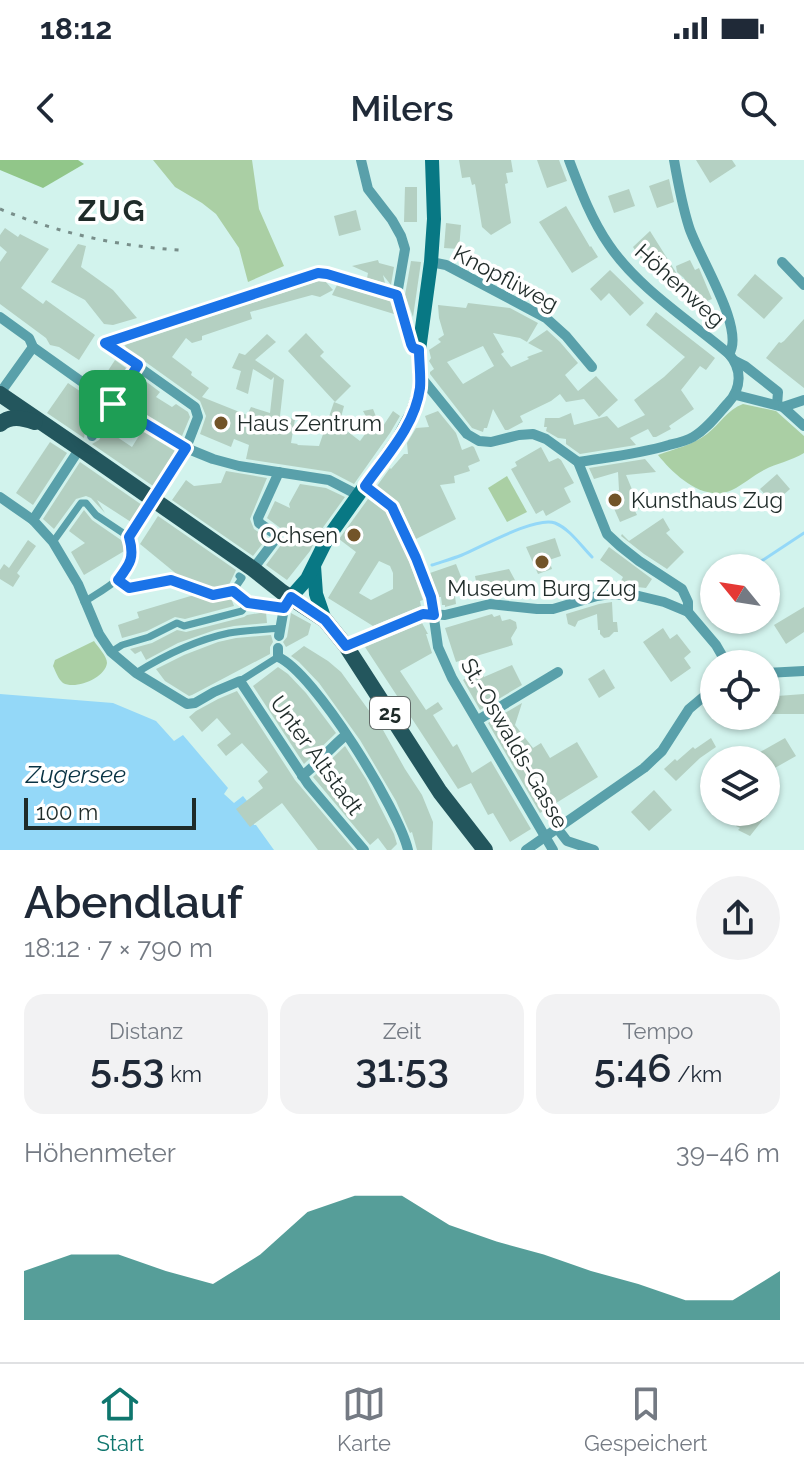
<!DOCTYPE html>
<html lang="de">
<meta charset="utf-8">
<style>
:root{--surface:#fff;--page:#f2f2f3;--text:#1f2937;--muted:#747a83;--line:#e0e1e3;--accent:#0f766e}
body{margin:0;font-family:Raleway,sans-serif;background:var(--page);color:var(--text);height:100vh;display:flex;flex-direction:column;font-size:30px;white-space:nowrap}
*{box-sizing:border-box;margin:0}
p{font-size:26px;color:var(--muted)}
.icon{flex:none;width:44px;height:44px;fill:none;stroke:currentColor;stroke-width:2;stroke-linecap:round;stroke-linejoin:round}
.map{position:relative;height:690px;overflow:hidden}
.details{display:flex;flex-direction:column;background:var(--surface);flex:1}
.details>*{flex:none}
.needle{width:52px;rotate:300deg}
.buttons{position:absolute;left:700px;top:394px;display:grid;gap:16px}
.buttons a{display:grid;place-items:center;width:80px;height:80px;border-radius:50%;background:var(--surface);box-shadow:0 2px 6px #0004;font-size:40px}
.scale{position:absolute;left:24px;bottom:20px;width:172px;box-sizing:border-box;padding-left:8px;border:4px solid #1f2b29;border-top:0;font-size:22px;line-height:28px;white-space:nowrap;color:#1f2b29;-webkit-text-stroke:6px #fff;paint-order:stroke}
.pin{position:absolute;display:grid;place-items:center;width:68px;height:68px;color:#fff;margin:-34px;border-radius:16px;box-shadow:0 4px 12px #0006}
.round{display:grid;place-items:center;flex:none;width:84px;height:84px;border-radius:42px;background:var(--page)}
.head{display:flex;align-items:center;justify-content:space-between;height:136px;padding:0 24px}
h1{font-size:44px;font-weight:600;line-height:60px}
.stats{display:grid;grid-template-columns:repeat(3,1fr);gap:12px;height:136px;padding:8px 24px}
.stats div{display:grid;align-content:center;border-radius:20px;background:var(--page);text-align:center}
.stats b{font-size:40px;font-weight:600}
.stats small{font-size:22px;font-weight:400}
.stats p{font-size:22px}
.chart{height:224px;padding:16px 24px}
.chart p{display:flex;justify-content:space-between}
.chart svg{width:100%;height:144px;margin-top:8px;fill:var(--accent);opacity:.7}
.status{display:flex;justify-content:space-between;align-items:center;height:56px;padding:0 40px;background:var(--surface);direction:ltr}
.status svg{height:22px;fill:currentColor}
header{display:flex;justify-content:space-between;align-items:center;height:104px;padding:0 24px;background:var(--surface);font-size:36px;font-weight:600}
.tabs{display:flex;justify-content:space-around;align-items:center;height:112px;border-top:2px solid var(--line);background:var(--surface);font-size:22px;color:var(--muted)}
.tabs a{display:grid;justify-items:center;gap:4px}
.tabs .on{color:var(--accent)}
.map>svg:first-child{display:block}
.green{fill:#aacfa4}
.forest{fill:#91c689}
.water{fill:#94d8f8}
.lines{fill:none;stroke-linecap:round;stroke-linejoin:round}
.stream{stroke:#94d8f8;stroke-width:3}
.building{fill:#b4d0c2;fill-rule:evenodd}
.pedestrian{stroke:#59a0aa;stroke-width:7}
.minor{stroke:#59a0aa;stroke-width:10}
.secondary{stroke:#087884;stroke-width:14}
.primary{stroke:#23565d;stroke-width:16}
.rail{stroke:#788e8a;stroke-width:3;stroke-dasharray:4 8;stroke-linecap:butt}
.route-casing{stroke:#fff;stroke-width:16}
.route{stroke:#1a73e8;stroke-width:10}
.poi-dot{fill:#725428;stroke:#fff;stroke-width:3}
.labels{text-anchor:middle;stroke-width:7;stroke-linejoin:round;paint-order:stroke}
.shield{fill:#fff;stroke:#626b69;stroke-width:2}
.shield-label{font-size:20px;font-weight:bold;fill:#1f2b29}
.street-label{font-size:22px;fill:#1f2b29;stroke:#fff}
.poi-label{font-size:22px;fill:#1f2b29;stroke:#fff;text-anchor:start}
.water-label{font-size:24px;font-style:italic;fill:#083243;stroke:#fff}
.district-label{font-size:30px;font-weight:bold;letter-spacing:2px;fill:#1f2b29;stroke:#fff}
</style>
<div class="status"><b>18:12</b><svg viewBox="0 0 49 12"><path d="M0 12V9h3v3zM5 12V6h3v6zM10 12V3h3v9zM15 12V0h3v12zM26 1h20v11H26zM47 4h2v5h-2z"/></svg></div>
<header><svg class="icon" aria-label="back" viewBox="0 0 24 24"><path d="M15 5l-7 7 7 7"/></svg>Milers<svg class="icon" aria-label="search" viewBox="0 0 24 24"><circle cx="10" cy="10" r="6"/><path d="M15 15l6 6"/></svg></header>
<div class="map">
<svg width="804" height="690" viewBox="0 0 804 690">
<rect width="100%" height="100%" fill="#d2f3ed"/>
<g class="green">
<polygon points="153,0 252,0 259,49 284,106 248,122 239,88 216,54 202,43 175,27"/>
<path d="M743,244l33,7 28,25v17c-13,8 -27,10 -40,17 -12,6 -21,15 -32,20 -28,13 -58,-15 -74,-35 16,-6 35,-10 49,-21 13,-10 20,-24 36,-30z"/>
<polygon points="507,316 527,352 507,362 488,328"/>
<path d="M94,481c4,6 13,15 13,22 -2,15 -31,27 -44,20 -5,-4 -7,-11 -10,-17l2,-6z"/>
</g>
<polygon class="forest" points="0,0 78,0 84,4 43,28 0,10"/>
<polygon class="water" points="0,534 113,543 156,561 174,581 183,575 228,628 224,634 234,643 243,636 247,641 254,665 256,665 274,690 0,690"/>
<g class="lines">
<g class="stream">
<polyline points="760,402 804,373"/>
<path d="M432,405c9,-3 20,-6 30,-10 19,-8 74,-39 93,-32 15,6 26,23 37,34"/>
</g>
</g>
<g class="building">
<polygon points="459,0 511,0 513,12 506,13 508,23 505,24 511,63 491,75 482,67 475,24 472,25 470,17 462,18"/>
<polygon points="537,0 559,0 567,21 547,28"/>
<polygon points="696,0 732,0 736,6 710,23"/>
<polygon points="669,19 674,42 657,48 649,26"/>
<polygon points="405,27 417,27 417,62 404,62"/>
<polygon points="629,29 635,46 614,53 608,36"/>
<polygon points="566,46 590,87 591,86 598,97 572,113 539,62"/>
<polygon points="356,50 361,70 339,76 334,56"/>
<polygon points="446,63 461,65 459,89 444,88"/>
<polygon points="5,68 18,77 20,74 49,89 21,128 43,144 46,140 95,175 79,200 59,187 50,185 46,178 0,144 0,102 7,92 0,86 0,75"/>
<polygon points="650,71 677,114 669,122 659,102 655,104 649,95 642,100 633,87"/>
<polygon points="78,84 86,86 81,107 113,130 137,158 113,165 104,164 85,140 51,122"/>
<polygon points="378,100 379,103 394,107 391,125 383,115 385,123 367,118 368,113 352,106"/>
<polygon points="690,100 695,110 699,108 712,139 695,146 684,118 677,112 676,106"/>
<polygon points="411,101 421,102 413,157 405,135"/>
<polygon points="610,110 644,143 630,156 609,133 601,141 590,129"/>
<polygon points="755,114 783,138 764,159 737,135"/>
<polygon points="319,121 326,122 333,130 320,137 312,135 250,152 252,159 202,176 202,180 192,183 186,178 172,197 192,212 191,215 209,228 202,237 247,255 251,247 270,253 274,217 271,220 253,209 248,234 236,229 241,211 232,208 239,193 245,195 267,174 276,182 255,200 284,220 280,256 295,259 291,283 298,284 297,285 319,286 334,242 344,246 339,265 360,281 371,266 363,251 373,249 381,269 393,251 400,256 390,273 354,324 331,312 246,299 249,285 234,279 231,287 200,274 206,256 200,241 126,188 125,185"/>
<polygon points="337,125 390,141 394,154 332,135"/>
<path d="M468,143l42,5 28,15 -11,19 -7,-4 -27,-5 11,19 -3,2 10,13 18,-8 -2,-2 16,-6 -15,-8 19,-13 13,12 18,21 -13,12 13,16 18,-15 22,24 -19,17 -15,-18 -18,3 -6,-8 -9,7 -31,15 3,6 -15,8h-3l-12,-21 -6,19h-3l-1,4 -11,-4 -42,-54v-2l4,-3 -5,-8 2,-3 -2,-8 12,-8 -3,-3 6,-4 -5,-17 -1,-13 28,3zM483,186l11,20 -31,18 -16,-22z"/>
<polygon points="656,152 715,198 706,210 700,206 681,230 694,249 669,266 671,269 656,277 653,277 648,269 630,278 636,285 580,294 566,284 566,279 558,278 546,271 547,267 544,267 545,258 559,258 571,253 574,265 607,256 618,268 645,255 634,240 664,217 685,197 646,165"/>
<polygon points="804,159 804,228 766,198 779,182 781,183 784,181"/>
<polygon points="306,173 324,192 320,196 351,226 335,242 288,191"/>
<polygon points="115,200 126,208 112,230 100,223"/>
<polygon points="140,217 160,232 156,237 172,247 176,244 188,252 190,257 182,276 124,241"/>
<polygon points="68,223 102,246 85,272 84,278 47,253"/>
<polygon points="438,251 456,273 462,290 472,286 474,287 480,301 468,306 470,311 454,316 455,323 440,325 456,359 416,379 399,343 377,326 390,308 391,309 404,294 408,294 407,283 416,268 429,267 425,256"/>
<polygon points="112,259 124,267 117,277 132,287 142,271 175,291 153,326 92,284 99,280"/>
<polygon points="50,282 67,293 33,345 16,333"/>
<polygon points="541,287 549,302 558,298 561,300 574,323 564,328 571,342 546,356 543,350 536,354 511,309 517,306 515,302"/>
<polygon points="645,299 656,312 626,315 636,339 642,336 646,346 635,351 637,355 620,362 608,335 619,330 618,312 594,319 589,308"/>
<polygon points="80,302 142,345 131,362 97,340 105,353 91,338 86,336 76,339 54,369 43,359"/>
<polygon points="226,311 267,318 250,359 254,369 267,378 253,396 172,340 186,320 194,326 221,323"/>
<polygon points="777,314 790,329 773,344 760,329"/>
<polygon points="300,324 326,328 345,337 319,373 310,391 287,420 266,405 284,381 286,376 283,370 267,358 275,341 290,348 289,344"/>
<path d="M368,339l18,13 23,49 14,39 -3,1 1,5 -48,20 -45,-28 28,-46 -17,-13zM379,401l11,5 3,7v16l-22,11 -12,-7z"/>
<polygon points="84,350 92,360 121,380 126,390 84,415 71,392 85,383 69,371"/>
<polygon points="158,356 236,410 229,425 214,428 179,416 140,384"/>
<polygon points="663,358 670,370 666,373 684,392 667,409 644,394 621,376 622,374 629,381"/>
<polygon points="555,378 561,396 549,400 552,409 538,414 526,387"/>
<polygon points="28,380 36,386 17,413 20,416 13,427 0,419 0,410 4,404 9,408"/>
<polygon points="609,387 652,419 646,428 619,425 623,417 600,400"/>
<polygon points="456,404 464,424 454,428 456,444 445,447 445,445 442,445 441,437 439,437 430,413"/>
<polygon points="509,409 516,422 478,431 475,416"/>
<polygon points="194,435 212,441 231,438 234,446 185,459 175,457 147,471 122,478 118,465 139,458 137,452"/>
<polygon points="612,442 613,462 617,462 618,472 614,472 609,477 604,478 600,474 600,470 598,470 597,454 578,461 575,467 568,464 566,454 599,444"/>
<polygon points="804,447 804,472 786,484 774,465"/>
<polygon points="266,452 267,463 234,466 215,470 178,483 146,500 141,491 135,494 130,489 152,483 177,470 186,472 244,457 247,455"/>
<polygon points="291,453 311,464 308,475 286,487 283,482 287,477"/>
<polygon points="492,454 494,457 500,455 502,461 510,459 516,462 517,468 511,478 513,485 456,502 445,468"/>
<polygon points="422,463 428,474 426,474 432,493 400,511 426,550 438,542 443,549 433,555 453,587 457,584 472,613 491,601 531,669 510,682 493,653 488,655 471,623 458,629 365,487"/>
<polygon points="663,468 670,479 677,474 691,492 684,498 691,508 671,522 643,482"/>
<polygon points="271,475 273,482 270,487 270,494 192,535 189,536 165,521 156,509 184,495 218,482 236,478"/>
<polygon points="304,486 328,501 341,512 383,570 405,609 422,635 433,662 432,690 417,690 412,672 410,673 396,641 360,580 319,523 299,502 291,496"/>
<polygon points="512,505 522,525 480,550 463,520 480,509 484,517"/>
<polygon points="278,507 288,514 306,533 336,573 304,604 253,526"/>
<polygon points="604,509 615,528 599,538 588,519"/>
<polygon points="237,531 295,620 354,690 318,690 282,643 250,667 236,649 263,628 258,621 268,612 242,583 226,596 217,585 231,574 217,558 202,572 189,557 196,551 218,539"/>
<polygon points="804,534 804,554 766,554 766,539 777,539 777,536"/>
<polygon points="522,543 515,565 533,588 541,583 550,598 577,582 598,617 540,653 488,563"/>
<polygon points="711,578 716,587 700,598 676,621 664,609 675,599 677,601 693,587 695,589"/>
<polygon points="785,578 796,596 766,613 766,600 746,600"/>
<polygon points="345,586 366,619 394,674 397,684 391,690 387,690 378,678 370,685 313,617"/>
<polygon points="654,630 672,650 649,671 631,652"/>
<polygon points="744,652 764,652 762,656 765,657 750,676 738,670 740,668 736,666"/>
</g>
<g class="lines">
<g class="pedestrian">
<polyline points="53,382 81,343 86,343 96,355 129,377"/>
<polyline points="118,420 129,428 171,420 213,435 233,431 248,443 284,448"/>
<polyline points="233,431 242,418 239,416"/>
<path d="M84,442c18,-12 49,-26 49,-52 0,-4 -2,-8 -4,-13l24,-37"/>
<polyline points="111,492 122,485 149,477 177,463 184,466 242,451 248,443"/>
<path d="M136,513c29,-18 60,-33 93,-40 17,-3 34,-3 51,-5"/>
<polyline points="240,521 278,497"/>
</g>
<g class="minor">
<polyline points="361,0 368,29 392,60 401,76 405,89 397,135 411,184 413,188 419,190"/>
<path d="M569,0c11,29 22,59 40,85 29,43 80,75 120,109 13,15 13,34 -1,49 -11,12 -21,26 -35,34 -7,4 -16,6 -24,8 -30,9 -60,12 -91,17"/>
<path d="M674,0c4,23 8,45 15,67 9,29 57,102 40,127"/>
<polyline points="431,102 446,105 546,158 566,176 592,207"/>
<polyline points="782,102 804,125"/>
<polyline points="0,157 29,178 33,187 113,244 186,288 213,299 239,306 329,320 358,335"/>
<polyline points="105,183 318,113 327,114 397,135"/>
<polyline points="105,183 195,247 198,257 186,288 153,340"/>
<polyline points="735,201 745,206 778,232 777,245"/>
<polyline points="420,216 467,274 479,281 491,282 519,275 533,274 546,279 578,302 607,374 620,386 639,401 682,429 688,442 688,452"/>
<polyline points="0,233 33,187"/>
<polyline points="736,235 783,247 804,266"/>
<polyline points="783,247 804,240"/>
<polyline points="92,276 138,205"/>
<polyline points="365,326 392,347 416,398 431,437 438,487 452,518 553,690"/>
<polyline points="0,337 33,360 53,382 78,424 99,474 111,492 136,513 187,544 195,543 214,532 240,521 308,624 364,690"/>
<polyline points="33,360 80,288"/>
<polyline points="253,409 278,376 259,363 258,358 279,312"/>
<polyline points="279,476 284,448 291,437"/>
<polyline points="346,486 423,454 445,455 490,444 537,449 553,449 597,436 610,434 639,436 664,442 688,452 716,485 727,504"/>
<path d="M278,488v9c36,15 121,153 130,193"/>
<polyline points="766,513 804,511"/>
<polyline points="478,560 558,512"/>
<path d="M302,616c17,-13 28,-28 44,-41"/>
<polyline points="557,668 567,681 594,690"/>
<polyline points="526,690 644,608 662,591 689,549 714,528"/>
</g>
<g class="secondary">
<polyline points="314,406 316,434 325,460"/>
<polyline points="291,437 307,419 327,379 399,278 413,252 420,230 419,190 431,102 434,59 432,0"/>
</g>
<g class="primary">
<polyline points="0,234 82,290 253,409 282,432 325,460 346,486 440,632 485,690"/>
<path d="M0,264c11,-9 22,-6 35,-2"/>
</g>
<path class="rail" d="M0,49c58,24 117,37 179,41"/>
</g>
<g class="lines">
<g class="route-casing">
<path id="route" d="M318,113l9,1 70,21 14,49 2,4 6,2c0,12 2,25 1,38 -5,38 -34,68 -55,98l27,21 24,51 15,39 3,18 -11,-1 -77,32 -21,-26 -34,-23 -7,11 -36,-5 -15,-12 -20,4 -42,-15 -42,8 -11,-8c12,-16 17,-22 11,-43l57,-89 -73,-44 25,-39 -33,-22z"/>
</g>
<use href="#route" class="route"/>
</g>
<g class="poi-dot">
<circle cx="221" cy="263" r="8"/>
<circle cx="615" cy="340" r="8"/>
<circle cx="354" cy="375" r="8"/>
<circle cx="542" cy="402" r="8"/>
</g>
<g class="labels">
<rect class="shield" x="370" y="537" width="40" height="32" rx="6"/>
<g class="shield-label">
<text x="390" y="560">25</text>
</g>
<g class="street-label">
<text transform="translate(506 118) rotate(28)" y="8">Knopfliweg</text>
<text transform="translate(680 125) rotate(42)" y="8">Höhenweg</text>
<text transform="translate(515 583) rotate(60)" y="8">St.-Oswalds-Gasse</text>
<text transform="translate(317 595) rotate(54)" y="8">Unter Altstadt</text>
</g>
<g class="poi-label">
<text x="237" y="271">Haus Zentrum</text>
<text x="631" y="348">Kunsthaus Zug</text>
<text x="338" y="383" text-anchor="end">Ochsen</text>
<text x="542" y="436" text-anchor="middle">Museum Burg Zug</text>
</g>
<g class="water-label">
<text x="76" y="623">Zugersee</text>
</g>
<g class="district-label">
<text x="112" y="61">ZUG</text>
</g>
</g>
</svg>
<div class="buttons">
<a><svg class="needle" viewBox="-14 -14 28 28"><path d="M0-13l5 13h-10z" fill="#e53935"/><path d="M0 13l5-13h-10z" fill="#747a83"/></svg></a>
<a><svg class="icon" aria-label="locate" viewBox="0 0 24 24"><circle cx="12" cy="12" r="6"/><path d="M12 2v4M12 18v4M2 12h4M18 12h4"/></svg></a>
<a><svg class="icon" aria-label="layers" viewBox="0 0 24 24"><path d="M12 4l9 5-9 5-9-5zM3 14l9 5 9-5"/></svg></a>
</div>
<div class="scale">100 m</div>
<div class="pin" style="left:113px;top:244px;background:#1e9e55"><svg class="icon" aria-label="arrive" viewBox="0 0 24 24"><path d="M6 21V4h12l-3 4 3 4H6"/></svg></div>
</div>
<section class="details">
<div class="head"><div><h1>Abendlauf</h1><p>18:12 · 7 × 790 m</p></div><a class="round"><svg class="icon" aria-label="share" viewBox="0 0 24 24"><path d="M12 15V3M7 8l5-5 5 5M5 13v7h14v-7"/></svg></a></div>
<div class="stats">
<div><p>Distanz</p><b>5.53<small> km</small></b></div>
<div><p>Zeit</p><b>31:53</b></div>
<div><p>Tempo</p><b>5:46<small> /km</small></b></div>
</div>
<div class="chart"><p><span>Höhenmeter</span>39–46 m</p>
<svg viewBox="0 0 160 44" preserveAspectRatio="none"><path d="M0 44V29L10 24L20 24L30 29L40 33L50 24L60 11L70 6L80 6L90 15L100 20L110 24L120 29L130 33L140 38L150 38L160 29V44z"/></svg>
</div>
</section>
<nav class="tabs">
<a class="on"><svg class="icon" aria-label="home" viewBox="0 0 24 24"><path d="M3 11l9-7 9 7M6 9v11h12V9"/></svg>Start</a>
<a><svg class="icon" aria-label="map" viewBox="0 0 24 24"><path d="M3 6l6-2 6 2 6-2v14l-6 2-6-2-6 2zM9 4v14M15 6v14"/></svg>Karte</a>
<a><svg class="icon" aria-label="saved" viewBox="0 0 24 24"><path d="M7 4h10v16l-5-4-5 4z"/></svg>Gespeichert</a>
</nav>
